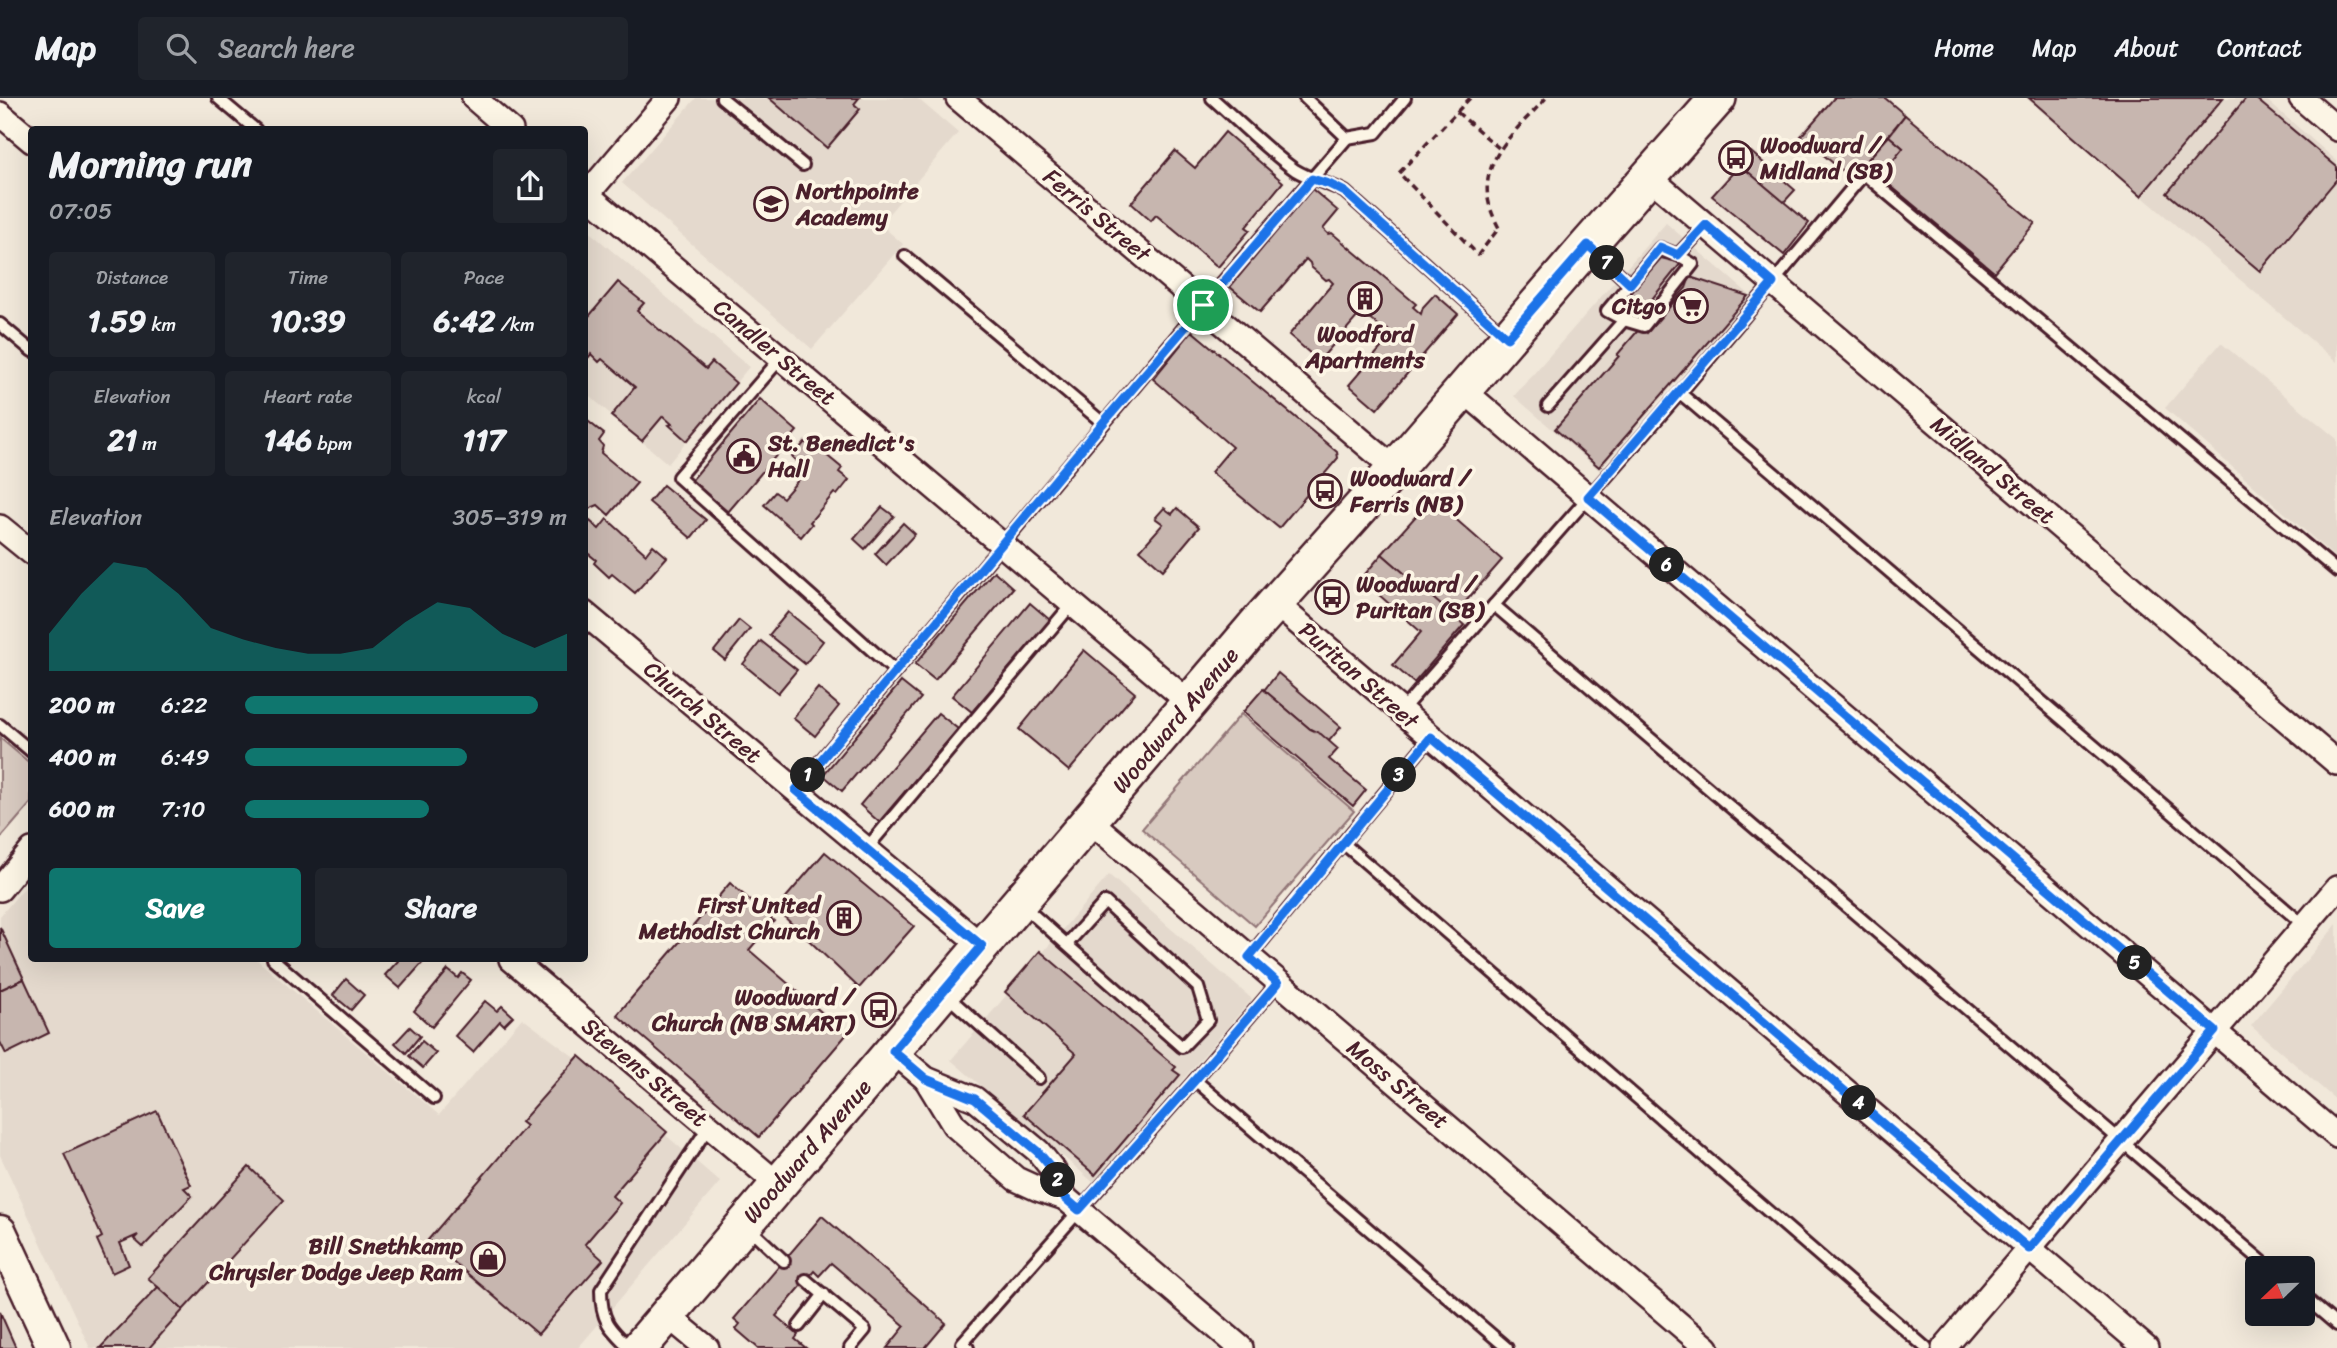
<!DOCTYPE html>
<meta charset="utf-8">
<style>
:root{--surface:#171b24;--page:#20242c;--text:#f1f3f6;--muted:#9ea1a6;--line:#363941;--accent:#0f766e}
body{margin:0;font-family:Sriracha,sans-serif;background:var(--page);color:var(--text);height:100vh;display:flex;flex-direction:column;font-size:26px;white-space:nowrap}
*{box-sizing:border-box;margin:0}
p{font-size:23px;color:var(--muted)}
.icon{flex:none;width:38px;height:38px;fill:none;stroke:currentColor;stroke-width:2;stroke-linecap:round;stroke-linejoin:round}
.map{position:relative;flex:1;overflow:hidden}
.side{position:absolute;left:28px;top:28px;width:560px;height:836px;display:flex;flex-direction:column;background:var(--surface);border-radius:7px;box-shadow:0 7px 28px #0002}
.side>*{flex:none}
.needle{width:46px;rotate:247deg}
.buttons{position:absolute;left:2245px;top:1158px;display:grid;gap:14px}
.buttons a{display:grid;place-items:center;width:70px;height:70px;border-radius:7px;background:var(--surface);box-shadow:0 7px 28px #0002;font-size:35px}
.pin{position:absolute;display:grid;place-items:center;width:60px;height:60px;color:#fff;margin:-30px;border:4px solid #fff;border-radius:50%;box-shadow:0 2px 7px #0007}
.km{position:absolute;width:35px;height:35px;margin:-18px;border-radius:50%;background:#222;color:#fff;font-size:19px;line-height:35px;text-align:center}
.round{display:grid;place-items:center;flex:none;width:74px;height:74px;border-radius:7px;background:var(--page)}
.headline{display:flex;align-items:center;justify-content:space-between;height:119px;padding:0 21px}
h1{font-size:38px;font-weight:700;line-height:52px}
.stats{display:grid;grid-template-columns:repeat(3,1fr);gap:10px;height:119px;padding:7px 21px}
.stats div{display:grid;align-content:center;border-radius:7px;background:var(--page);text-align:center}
.stats b{font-size:30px;font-weight:700}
.stats small{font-size:19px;font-weight:400}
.stats p{font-size:19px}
.chart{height:196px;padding:14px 21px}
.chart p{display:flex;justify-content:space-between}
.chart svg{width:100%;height:126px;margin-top:7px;fill:var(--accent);opacity:.7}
.button{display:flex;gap:14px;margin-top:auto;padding:14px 21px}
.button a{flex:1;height:80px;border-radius:7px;background:var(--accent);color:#fff;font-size:28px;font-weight:700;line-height:80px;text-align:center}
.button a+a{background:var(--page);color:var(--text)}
ul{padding:0 21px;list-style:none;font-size:23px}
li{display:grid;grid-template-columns:112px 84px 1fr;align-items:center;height:52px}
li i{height:18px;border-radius:9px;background:var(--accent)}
header{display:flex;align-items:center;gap:42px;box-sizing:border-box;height:98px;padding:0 35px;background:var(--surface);border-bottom:2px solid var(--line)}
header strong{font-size:33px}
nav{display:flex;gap:38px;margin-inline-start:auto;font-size:24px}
.search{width:490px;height:63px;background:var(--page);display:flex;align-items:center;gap:18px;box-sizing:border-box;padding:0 24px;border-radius:7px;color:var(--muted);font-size:26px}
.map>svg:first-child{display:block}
.built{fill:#e4d9cd}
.green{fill:#d8cac0;stroke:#917476;stroke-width:2}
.building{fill:#c7b6af;stroke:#4a1f2b;stroke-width:2}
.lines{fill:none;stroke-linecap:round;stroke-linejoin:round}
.service-casing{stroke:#4a1f2b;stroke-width:16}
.minor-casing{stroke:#4a1f2b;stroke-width:28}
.secondary-casing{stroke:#4a1f2b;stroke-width:37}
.primary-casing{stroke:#4a1f2b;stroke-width:40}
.path{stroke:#4a1f2b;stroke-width:3.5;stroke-dasharray:7 5;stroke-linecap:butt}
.service{stroke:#fcf5e5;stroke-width:10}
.minor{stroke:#fcf5e5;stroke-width:23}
.secondary{stroke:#fcf5e5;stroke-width:32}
.primary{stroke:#fcf5e5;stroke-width:35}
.route-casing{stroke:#fff;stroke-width:14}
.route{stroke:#1a73e8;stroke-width:9}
.labels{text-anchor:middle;stroke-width:7;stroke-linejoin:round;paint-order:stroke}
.poi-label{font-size:23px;font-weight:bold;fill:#4a1f2b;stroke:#fcf5e5;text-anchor:start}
.street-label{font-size:23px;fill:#4a1f2b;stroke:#fcf5e5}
</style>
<header>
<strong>Map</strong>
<div class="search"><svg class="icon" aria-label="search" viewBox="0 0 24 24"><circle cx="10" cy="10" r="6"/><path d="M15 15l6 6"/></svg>Search here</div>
<nav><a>Home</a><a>Map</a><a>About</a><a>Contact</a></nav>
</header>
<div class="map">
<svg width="2337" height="1250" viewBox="0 0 2337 1250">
<rect width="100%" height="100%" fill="#f1e8da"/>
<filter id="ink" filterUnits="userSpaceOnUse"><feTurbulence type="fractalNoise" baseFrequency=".0143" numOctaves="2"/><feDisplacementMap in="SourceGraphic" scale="14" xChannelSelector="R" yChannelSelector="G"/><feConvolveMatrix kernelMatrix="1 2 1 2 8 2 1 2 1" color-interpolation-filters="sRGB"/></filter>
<g filter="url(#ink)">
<g class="built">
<polygon points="696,0 917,0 958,35 880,126 903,146 812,251 622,85"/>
<polygon points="2026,0 2264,0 2337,63 2337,264"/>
<polygon points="1666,125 1751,198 1599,372 1514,298"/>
<polygon points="585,130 749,269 668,366 585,294"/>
<polygon points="2221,245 2337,341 2337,461 2165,310"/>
<polygon points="1109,777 1252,901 1094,1085 951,962"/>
<polygon points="31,782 32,861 256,861 439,1017 522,920 581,964 720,1084 578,1250 90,1250 0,1057 0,818"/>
<polygon points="2337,826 2337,1003 2251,928"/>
</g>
<g class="green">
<polygon points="1241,616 1354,713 1255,828 1142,731"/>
<polygon points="0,640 32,667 31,705 0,741"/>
</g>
<g class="building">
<polygon points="769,0 859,0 854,6 860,11 827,50"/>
<polygon points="1834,0 1885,0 1905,17 1852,81 1801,38"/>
<polygon points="2029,0 2223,0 2141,98"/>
<polygon points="2246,0 2255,0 2337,69 2337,81 2260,173 2167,95"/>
<polygon points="1905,17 2035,125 1994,174 1880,79 1903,50 1889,38"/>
<polygon points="1225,34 1283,84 1246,129 1250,132 1218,169 1156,117 1151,123 1131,105 1175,53 1195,70"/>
<polygon points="1889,38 1903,50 1880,79 1864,66"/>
<polygon points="1751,54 1795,92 1783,105 1740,67"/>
<polygon points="1740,67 1809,125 1784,157 1712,98"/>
<polygon points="1312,91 1338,113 1323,131 1328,136 1332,135 1416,206 1413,209 1421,216 1423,209 1435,196 1458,216 1377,311 1349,287 1393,236 1387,231 1384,232 1368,219 1368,214 1364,211 1319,263 1289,237 1333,185 1329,181 1326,182 1311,169 1310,165 1306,161 1260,214 1230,189"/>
<polygon points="1661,160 1681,165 1640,216 1616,211"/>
<polygon points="1690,179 1748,198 1599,369 1555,331 1619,258 1617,257 1641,229 1647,235 1686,190"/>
<polygon points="618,184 644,205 637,213 706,271 712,264 736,285 687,343 669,327 672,326 663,318 642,343 611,318 635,289 602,261 599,264 591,256 589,259 584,255 584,224"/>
<polygon points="1192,233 1337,354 1338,360 1279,430 1211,374 1232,349 1153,281"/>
<polygon points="760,301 797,333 728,414 691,383"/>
<polygon points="584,320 604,336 599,343 603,348 601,355 637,385 609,417 598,407 584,413"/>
<polygon points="805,344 817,354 819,351 842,370 839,374 849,382 837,397 834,395 810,424 812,426 801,439 764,407 775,394 783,400 807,372 792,359"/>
<polygon points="663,387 706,422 691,440 649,404"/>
<polygon points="1432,400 1502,462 1453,518 1382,456"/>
<polygon points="882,409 894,418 865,451 854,441"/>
<polygon points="1164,410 1172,416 1177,410 1199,429 1163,472 1140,452 1163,426 1155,420"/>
<polygon points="607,421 646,456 653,447 667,459 635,495 612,476 609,479 594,465 596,462 584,452 584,438 588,433 585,430 590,423 599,431"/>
<polygon points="903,425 915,436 886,467 875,456"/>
<polygon points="1382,456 1464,527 1414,585 1393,567 1421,534 1361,481"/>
<polygon points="994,473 1013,490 935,582 915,566"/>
<polygon points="1030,505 1050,522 972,614 952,598"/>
<polygon points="788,514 823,543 805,566 769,537"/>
<polygon points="739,522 750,531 725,562 714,553"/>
<polygon points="761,543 797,572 778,595 743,566"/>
<polygon points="1084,552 1135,595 1069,673 1019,631"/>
<polygon points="1278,575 1341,629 1329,643 1310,631 1264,592"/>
<polygon points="901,584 921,600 842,693 823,677"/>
<polygon points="818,590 839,608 815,638 793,620"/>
<polygon points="1263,591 1310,631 1321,636 1338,651 1329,661 1366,692 1353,708 1243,614"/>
<polygon points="938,615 958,631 879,724 860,707"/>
<polygon points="825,754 914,828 859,890 776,811"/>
<polygon points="730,785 774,823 749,852 847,936 759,1039 617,917"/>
<polygon points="0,829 24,881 0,892"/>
<polygon points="1040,853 1176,969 1173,972 1180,977 1095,1077 1024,1016 1076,956 1005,894"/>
<polygon points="397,861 426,861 400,890 385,877 398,863"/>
<polygon points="448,872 458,880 462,875 471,882 432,929 414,913"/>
<polygon points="24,881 49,935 6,956 0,944 0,892"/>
<polygon points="346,881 364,897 351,912 333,897"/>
<polygon points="485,903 497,913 502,908 513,918 504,927 500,923 473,954 455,938"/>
<polygon points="410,929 420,938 406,955 395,945"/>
<polygon points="422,943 436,955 423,970 409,958"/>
<polygon points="579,958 667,1034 612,1098 620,1105 585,1146 603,1162 538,1236 428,1142 526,1028 521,1024"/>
<polygon points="157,1013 191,1087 184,1090 192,1098 143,1149 134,1141 138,1137 120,1145 129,1167 112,1175 97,1142 102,1139 64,1056"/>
<polygon points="249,1069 284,1102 183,1212 148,1180"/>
<polygon points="822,1118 946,1225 925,1250 887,1250 905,1228 831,1165 819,1178 814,1173 776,1218 798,1237 795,1241 806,1250 758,1250 736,1231 740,1226 734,1221"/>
<polygon points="158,1189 183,1212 149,1250 100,1250"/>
<polygon points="0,1214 16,1250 0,1250"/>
</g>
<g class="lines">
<g class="service-casing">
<g id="service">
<polyline points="218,0 256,32"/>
<polyline points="722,0 803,67"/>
<path d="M1212,0c25,22 56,53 83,72 16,10 34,13 50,22l160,144"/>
<polyline points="1305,0 1347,40"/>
<polyline points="1591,150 1630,186"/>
<polyline points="905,158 1103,325"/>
<polyline points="1624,222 1644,228 1693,166 1678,157"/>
<polyline points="0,226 32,253"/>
<polyline points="781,260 678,379 895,573"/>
<polyline points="1548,308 1624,222 1607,213 1660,150 1678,157 1706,127"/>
<polyline points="1494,507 2271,1171"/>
<polyline points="1401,613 1680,295"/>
<polyline points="0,627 32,654"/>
<polyline points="1431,639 1343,745 1926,1250"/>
<polyline points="796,692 1203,207 1347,40 1376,35 1405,0"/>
<polyline points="866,751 1072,506"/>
<polyline points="1021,806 1182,949 1208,922 1198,889 1105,804 1067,846"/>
<polyline points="2305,828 1680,295 1864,76 2337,473"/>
<polyline points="1249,859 1343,745"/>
<polyline points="273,861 434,1000"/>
<polyline points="945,896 1039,980"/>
<polyline points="1195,982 1507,1250"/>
<polyline points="749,1130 784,1163"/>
<polyline points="806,1182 865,1232 850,1250"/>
<polyline points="2303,1198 2337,1227"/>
<polyline points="799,1228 824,1196"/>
<path d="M630,1250c-21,-20 -29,-28 -29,-58l108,-164"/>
<polyline points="968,1250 962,1245 1195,982 1278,885"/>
</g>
</g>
<g class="minor-casing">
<g id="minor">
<polyline points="474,0 511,32"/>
<polyline points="958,0 1395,371"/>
<polyline points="2301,0 2337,31"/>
<polyline points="0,16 32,43"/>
<polyline points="1649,79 2337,665"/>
<polyline points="584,94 1190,605"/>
<polyline points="584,100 669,0"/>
<polyline points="1463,292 2337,1038"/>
<polyline points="0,429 32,455"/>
<polyline points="1275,505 2146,1250"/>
<polyline points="584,515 982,848"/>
<polyline points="1089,722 1707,1250"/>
<polyline points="0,791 32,752"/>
<polyline points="511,861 779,1087"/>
<polyline points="893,953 926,981 975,1001 1038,1053 1054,1073 1065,1100 1241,1250"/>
<polyline points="926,981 954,1027 1016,1081 1038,1091 1065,1100"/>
<polyline points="667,1217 707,1250"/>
<polyline points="1944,1250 2337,790"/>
</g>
</g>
<g class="secondary-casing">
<polyline id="secondary" points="0,1134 54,1250"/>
</g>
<g class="primary-casing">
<polyline id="primary" points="639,1250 1254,529 1395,371 1588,147 1718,0"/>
</g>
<g class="path">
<path d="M1470,0l-71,75 79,82 21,-27c-4,-8 -8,-16 -10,-25 -11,-44 31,-76 57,-105"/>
<polyline points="1457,14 1500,51"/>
</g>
<use href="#service" class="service"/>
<use href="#minor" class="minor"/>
<use href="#secondary" class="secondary"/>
<use href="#primary" class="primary"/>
</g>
</g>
<g class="lines" filter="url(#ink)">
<g class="route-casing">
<polygon id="route" points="1312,81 1329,86 1345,94 1507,240 1588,147 1630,186 1660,149 1678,157 1706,127 1773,185 1588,399 2215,933 2029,1151 1431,639 1249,859 1278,885 1195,982 1079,1112 1065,1100 1054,1073 1038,1054 975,1001 926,981 893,953 982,848 796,692 1103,325"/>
</g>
<use href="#route" class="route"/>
</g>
<defs>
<g id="bus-ring" transform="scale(1.75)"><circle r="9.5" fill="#fcf5e5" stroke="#4a1f2b" stroke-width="1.5"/><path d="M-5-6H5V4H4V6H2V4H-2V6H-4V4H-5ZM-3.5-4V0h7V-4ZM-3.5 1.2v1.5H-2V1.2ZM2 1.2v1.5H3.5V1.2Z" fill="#4a1f2b"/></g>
<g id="school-ring" transform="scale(1.75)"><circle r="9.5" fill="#fcf5e5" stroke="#4a1f2b" stroke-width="1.5"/><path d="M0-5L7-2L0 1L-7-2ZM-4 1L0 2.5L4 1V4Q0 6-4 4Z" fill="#4a1f2b"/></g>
<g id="building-ring" transform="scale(1.75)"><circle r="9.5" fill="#fcf5e5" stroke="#4a1f2b" stroke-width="1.5"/><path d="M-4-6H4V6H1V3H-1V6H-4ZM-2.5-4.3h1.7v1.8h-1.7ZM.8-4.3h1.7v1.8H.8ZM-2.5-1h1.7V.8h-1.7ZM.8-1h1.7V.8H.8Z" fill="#4a1f2b"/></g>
<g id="supermarket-ring" transform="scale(1.75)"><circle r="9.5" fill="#fcf5e5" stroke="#4a1f2b" stroke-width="1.5"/><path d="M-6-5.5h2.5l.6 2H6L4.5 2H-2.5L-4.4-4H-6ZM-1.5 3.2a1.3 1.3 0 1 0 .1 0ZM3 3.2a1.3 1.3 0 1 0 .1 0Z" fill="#4a1f2b"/></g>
<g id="civic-ring" transform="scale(1.75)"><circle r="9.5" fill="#fcf5e5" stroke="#4a1f2b" stroke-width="1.5"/><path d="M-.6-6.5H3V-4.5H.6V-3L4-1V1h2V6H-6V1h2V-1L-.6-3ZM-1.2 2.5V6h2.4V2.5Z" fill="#4a1f2b"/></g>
<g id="shop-ring" transform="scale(1.75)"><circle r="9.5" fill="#fcf5e5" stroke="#4a1f2b" stroke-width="1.5"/><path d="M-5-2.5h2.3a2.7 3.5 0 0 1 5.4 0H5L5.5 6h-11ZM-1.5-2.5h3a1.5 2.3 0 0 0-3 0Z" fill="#4a1f2b"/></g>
</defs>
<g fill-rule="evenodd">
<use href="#bus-ring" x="1736" y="60"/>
<use href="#school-ring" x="771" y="106"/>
<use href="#building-ring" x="1365" y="201"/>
<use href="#supermarket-ring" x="1691" y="208"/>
<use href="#civic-ring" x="744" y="358"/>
<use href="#bus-ring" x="1325" y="393"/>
<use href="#bus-ring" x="1332" y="499"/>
<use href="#building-ring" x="844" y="820"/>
<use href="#bus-ring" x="879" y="912"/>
<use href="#shop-ring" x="488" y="1161"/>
</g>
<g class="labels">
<g class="poi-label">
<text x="1760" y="55">Woodward /<tspan x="1760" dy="26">Midland (SB)</tspan></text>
<text x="796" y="101">Northpointe<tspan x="796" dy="26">Academy</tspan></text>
<text x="1666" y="216" text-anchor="end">Citgo</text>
<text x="1365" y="244" text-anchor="middle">Woodford<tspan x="1365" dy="26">Apartments</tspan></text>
<text x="768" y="353">St. Benedict's<tspan x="768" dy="26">Hall</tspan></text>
<text x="1350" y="388">Woodward /<tspan x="1350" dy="26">Ferris (NB)</tspan></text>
<text x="1356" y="494">Woodward /<tspan x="1356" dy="26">Puritan (SB)</tspan></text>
<text x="820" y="815" text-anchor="end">First United<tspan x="820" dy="26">Methodist Church</tspan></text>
<text x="854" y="907" text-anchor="end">Woodward /<tspan x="854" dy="26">Church (NB SMART)</tspan></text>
<text x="463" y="1156" text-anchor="end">Bill Snethkamp<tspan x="463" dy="26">Chrysler Dodge Jeep Ram</tspan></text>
</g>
<g class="street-label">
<text transform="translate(1097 117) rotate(40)" y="8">Ferris Street</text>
<text transform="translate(775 254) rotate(40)" y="8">Candler Street</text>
<text transform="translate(1993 372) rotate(40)" y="8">Midland Street</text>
<text transform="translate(1359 577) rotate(41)" y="8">Puritan Street</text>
<text transform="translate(703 614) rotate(40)" y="8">Church Street</text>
<text transform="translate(1175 622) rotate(-50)" y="8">Woodward Avenue</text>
<text transform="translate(645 974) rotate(40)" y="8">Stevens Street</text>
<text transform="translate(1398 986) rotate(40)" y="8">Moss Street</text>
<text transform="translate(807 1053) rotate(-49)" y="8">Woodward Avenue</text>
</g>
</g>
</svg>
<div class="buttons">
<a><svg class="needle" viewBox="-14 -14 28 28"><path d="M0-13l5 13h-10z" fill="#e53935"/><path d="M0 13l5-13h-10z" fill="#9ea1a6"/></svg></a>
</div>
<div class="pin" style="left:1203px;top:207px;background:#1e9e55"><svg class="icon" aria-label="arrive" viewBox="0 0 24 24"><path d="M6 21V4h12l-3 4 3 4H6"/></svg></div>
<b class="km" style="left:808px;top:677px">1</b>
<b class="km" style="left:1058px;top:1082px">2</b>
<b class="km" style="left:1399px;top:677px">3</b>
<b class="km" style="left:1859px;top:1005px">4</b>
<b class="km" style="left:2135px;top:865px">5</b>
<b class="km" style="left:1667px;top:467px">6</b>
<b class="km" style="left:1607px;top:165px">7</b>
<section class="side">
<div class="headline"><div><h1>Morning run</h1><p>07:05</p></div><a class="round"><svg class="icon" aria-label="share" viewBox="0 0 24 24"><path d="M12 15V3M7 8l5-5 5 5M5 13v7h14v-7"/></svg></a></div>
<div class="stats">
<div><p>Distance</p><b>1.59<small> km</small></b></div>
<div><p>Time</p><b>10:39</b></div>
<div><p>Pace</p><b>6:42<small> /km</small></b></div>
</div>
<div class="stats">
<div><p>Elevation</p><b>21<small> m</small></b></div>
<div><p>Heart rate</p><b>146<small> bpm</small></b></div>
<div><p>kcal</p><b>117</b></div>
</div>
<div class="chart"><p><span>Elevation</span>305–319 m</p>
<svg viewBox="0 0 160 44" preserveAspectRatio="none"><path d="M0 44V31L10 17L20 6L30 8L40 17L50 29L60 33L70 36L80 38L90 38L100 36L110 27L120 20L130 22L140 31L150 36L160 31V44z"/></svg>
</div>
<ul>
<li><b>200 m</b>6:22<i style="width:91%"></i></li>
<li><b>400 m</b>6:49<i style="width:69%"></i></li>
<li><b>600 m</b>7:10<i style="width:57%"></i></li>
</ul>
<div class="button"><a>Save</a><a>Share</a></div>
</section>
</div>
